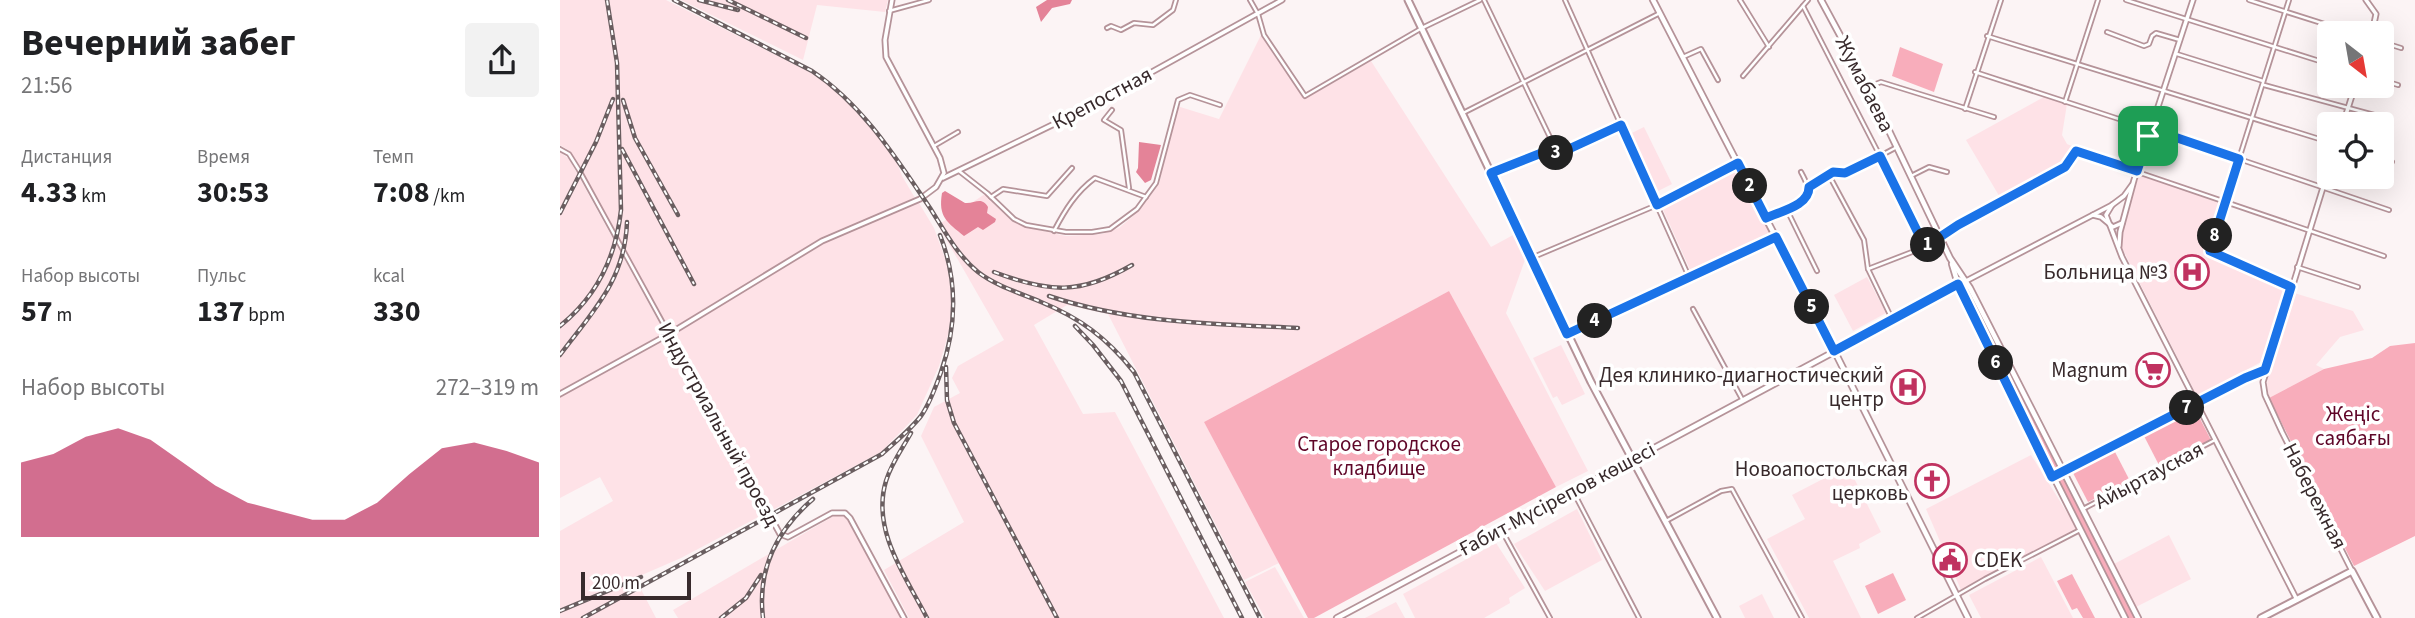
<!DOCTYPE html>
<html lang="ru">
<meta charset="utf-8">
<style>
:root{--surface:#fff;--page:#f2f2f2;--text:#202124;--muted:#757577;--accent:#c03260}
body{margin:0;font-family:"Source Sans 3",sans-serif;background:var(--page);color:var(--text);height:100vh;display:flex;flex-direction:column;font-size:26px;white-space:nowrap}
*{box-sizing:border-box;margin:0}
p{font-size:23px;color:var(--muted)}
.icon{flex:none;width:38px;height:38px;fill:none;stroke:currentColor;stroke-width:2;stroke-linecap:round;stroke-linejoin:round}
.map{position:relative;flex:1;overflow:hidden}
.panel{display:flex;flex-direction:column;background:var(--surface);width:560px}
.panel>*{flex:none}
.needle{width:46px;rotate:149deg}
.buttons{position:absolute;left:1757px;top:21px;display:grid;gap:14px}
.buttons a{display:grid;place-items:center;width:77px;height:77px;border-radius:7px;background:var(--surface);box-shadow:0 7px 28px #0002;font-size:35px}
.scale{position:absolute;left:21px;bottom:18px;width:110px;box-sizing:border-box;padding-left:7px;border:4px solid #382a2c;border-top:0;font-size:19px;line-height:24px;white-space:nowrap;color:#382a2c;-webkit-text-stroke:5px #fff;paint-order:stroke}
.pin{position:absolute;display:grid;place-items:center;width:60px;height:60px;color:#fff;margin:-30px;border-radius:14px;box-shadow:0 4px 10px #0006}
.km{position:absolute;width:35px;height:35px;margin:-18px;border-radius:50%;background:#222;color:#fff;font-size:19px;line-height:35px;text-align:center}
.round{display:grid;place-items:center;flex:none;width:74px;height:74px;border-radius:7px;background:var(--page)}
.overview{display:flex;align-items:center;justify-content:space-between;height:119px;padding:0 21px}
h1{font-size:38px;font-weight:700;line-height:52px}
.stats{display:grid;grid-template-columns:repeat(3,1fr);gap:10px;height:119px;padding:7px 21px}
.stats div{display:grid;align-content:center}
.stats b{font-size:30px;font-weight:700}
.stats small{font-size:19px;font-weight:400}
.stats p{font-size:19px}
.chart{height:196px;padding:14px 21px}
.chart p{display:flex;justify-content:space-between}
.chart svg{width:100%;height:126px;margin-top:7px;fill:var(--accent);opacity:.7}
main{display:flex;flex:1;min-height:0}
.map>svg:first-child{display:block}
.built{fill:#fee2e7}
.green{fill:#f8adbb}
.water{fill:#e48398}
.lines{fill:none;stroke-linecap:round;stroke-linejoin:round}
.minor-casing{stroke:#b59399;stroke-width:6}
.tertiary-casing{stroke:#b59399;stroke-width:7}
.secondary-casing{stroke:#b59399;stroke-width:8}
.primary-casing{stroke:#b59399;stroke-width:9}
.minor{stroke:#fff;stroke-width:2.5}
.tertiary{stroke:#fff;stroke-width:3.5}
.secondary{stroke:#fff;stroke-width:4.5}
.primary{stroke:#fff;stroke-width:5}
.rail-casing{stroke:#6a5e60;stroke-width:4.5}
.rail{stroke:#fff;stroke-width:2;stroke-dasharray:5;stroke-linecap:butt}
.route-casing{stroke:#fff;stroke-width:14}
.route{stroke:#1a73e8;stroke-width:9}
.labels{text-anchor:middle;stroke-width:7;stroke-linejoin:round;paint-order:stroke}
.street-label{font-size:21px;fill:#382a2c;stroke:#fff}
.poi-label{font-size:21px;fill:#382a2c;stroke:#fff;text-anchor:end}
.park-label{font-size:21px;fill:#5f0628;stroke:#fff}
</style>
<main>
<section class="panel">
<div class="overview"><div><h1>Вечерний забег</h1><p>21:56</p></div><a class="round"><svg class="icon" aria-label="share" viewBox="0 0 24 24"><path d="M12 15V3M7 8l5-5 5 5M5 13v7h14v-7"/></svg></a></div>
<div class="stats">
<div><p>Дистанция</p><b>4.33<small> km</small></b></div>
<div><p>Время</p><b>30:53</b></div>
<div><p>Темп</p><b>7:08<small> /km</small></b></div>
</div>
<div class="stats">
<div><p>Набор высоты</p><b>57<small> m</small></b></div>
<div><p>Пульс</p><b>137<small> bpm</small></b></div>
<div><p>kcal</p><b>330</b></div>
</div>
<div class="chart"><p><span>Набор высоты</span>272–319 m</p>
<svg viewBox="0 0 160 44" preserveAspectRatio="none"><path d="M0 44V18L10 15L20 9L30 6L40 10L50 18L60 26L70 32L80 35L90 38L100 38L110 32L120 22L130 13L140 11L150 14L160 18V44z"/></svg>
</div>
</section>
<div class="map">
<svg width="1855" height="618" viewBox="0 0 1855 618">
<rect width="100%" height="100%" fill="#fcf4f5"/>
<g class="built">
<polygon points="0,0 106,0 250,72 270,84 306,122 336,160 342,176 355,198 262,239 110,331 22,170 10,151 0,145"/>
<polygon points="121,0 328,0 325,12 257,5 243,60"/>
<polygon points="701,35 744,99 811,61 931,247 955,234 966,257 946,313 1028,471 996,487 889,291 644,422 719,563 684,580 548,314 507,305 474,325 523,414 555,412 664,618 349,618 324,570 404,522 361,436 374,407 400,393 392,378 398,366 444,340 378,225 425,194 452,221 465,227 506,236 542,234 559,228 579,211 599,184 617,106 659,119"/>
<polygon points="1484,97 1507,104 1502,135 1507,144 1514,147 1505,164 1441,199 1406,140"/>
<polygon points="1084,127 1112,184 1096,192 1072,133"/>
<polygon points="0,152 9,159 105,333 0,391"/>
<polygon points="1176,165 1212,236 1132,274 1101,205"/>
<polygon points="1579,174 1662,203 1647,252 1727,288 1703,361 1637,396 1562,248 1563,232"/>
<polygon points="359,203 374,228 387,264 392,295 391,325 379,366 357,415 321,452 209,512 112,335 263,244 281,234"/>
<polygon points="1307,277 1326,313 1293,331 1274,295"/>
<polygon points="1731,292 1793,311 1804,330 1780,337 1756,365 1764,369 1709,398 1707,384 1710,362"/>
<polygon points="107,338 204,514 121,558 75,578 96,618 0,618 0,531 53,501 40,477 0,498 0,397"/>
<polygon points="1001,345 1025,394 1002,405 997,396 993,398 973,358"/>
<polygon points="1471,455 1518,530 1401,590 1366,509"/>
<polygon points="1288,466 1321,532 1299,544 1300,548 1273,561 1301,618 1249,618 1207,539 1245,519 1232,495"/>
<polygon points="1017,509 1042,560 985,591 954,544"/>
<polygon points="277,514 286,517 341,618 118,618 113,610"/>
<polygon points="1609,535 1631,579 1576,607 1554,564"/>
<polygon points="936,543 965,588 949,598 950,603 924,618 855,618 843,594"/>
<polygon points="1481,557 1513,618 1421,618 1409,595"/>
<polygon points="715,567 744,618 705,618 685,582"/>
<polygon points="1202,594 1214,618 1185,618 1179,606"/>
<polygon points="836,602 845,618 805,618"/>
</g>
<g class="green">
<polygon points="1340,47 1383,64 1374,92 1332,76"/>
<polygon points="889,291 996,487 754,618 748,618 644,422"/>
<polygon points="1409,291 1500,470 1495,473 1404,293"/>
<polygon points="1855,343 1855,536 1794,566 1709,398 1764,369 1812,358 1830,346"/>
<polygon points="1635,409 1651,440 1600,467 1584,436"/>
<polygon points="1554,450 1570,481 1528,502 1512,471"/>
<polygon points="1503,476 1575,618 1568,618 1498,478"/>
<polygon points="1333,573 1346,600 1318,614 1305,586"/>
<polygon points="1512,574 1535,618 1523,618 1517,608 1512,610 1497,581"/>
</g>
<g class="water">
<polygon points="487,0 512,0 510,4 492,8 481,22 476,7"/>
<polygon points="579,142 601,145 591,180 585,183 576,172 578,168"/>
<path d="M385,191l20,12c10,1 16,-7 23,4l-1,6 9,6 -1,3 -12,8 -5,-3 -14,9c-17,-14 -26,-19 -22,-43z"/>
</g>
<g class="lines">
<g class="minor-casing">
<g id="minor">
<polyline points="690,0 698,14 704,35 745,96 862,28 920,0"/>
<polyline points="924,0 998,154"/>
<polyline points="1005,0 1129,277"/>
<polyline points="1180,0 1209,47"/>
<polyline points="1566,0 1769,64"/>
<polyline points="1689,0 1793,33"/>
<polyline points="1729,0 1650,251 1731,287"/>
<polyline points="1243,6 1320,156 1285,173 1273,172 1268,174"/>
<polyline points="329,11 369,0"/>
<polyline points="547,28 551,26 561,30 574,23 593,25 613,10 616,0"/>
<polyline points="1547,32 1584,46 1589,44 1592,36 1596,33 1620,40"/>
<polyline points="1427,36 1769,142"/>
<polyline points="1822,42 1841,48"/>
<polyline points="1617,54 1703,81"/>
<polyline points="1123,57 1141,49 1158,80"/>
<polyline points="1415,72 1565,121 1572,132 1588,136"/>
<polyline points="1183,76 1248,0"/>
<polyline points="1822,80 1838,85"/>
<polyline points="1704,85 1829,119"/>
<polyline points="1308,87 1321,82 1434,117"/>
<polyline points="1505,102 1538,0"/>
<polyline points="1405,109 1441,0"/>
<polyline points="552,110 544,120 561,130 569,188"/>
<polyline points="903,113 1100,13"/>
<polyline points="1591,129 1829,210"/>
<polyline points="374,146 398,132"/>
<polyline points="1337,147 1320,156 1365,247"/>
<polyline points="0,149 9,154 19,170 109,334"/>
<polyline points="1822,159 1832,162"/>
<polyline points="399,171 427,193 454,219 466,225 506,232 532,232 550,229 577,209 596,183 618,100 630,95 660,105"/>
<polyline points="932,173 984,152 998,154 1061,125"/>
<polyline points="1351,176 1369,167 1387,172"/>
<polyline points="1249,187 1268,174 1270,177 1304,240 1308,269 1332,319"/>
<polyline points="431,197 443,189 487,196 512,168"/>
<path d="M1226,208c25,-9 28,-12 15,-36"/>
<polyline points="1206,218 1226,208 1257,271"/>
<path d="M494,231c11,-21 22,-39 41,-53l51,19"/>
<polyline points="971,258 1097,205 1178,163"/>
<polyline points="1737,267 1798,287"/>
<polyline points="1308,269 1365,247 1398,225 1505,167 1516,151 1824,256"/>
<polyline points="1133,309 1182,399"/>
<polyline points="1009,333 1216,237"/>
<polyline points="1492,477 1636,404"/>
<polyline points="1013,491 1079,618"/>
<polyline points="1523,509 1655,440"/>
<polyline points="1106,521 1161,491 1172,489 1242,618"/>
<polyline points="941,529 990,618"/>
<polyline points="1357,618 1425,579 1520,530"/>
</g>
</g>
<g class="tertiary-casing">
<g id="tertiary">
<polyline points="1806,0 1816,14 1812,33"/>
<polyline points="1783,124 1795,86"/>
<polyline points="1769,168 1703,382 1705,395 1722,432 1792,571"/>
<polyline points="383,178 525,109 722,0"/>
<polyline points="1552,205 1546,215 1562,257 1737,600"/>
<polyline points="1533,215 1541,217 1553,227 1562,223"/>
<polyline points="1559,246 1560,232 1574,180 1633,0"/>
<polyline points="1406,281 1552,205 1564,196 1572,185"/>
<polyline points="109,334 220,534 228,537 272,513 285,513 290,518 344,618"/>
<polyline points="0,394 109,334 262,241 360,199 376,187 384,173 380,158 326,57 325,40 332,0"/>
<polyline points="1637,404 1705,370"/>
</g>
</g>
<g class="secondary-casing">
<g id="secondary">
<polyline points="1093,0 1271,344 1408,618"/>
<polyline points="1261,0 1308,87 1390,258 1410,288 1578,618"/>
<polyline points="1392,264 1398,284 1423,337 1565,618"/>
<polyline points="777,618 1406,281"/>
</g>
</g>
<g class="primary-casing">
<g id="primary">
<polyline points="848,0 1031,382 1157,618"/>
<polyline points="1701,618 1792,571 1817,618"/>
</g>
</g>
<use href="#minor" class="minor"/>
<use href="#tertiary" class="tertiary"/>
<use href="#secondary" class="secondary"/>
<use href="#primary" class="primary"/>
<g class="rail-casing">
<g id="rail">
<path d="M114,0l138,71c51,34 84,87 118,137 14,22 27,47 48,64 18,14 42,21 63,30 39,16 66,36 93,70l126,246"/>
<polyline points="139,0 178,10"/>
<polyline points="168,0 246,38"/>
<polyline points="63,100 75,138 118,215"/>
<polyline points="62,149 134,284"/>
<polyline points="0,213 36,142 53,99"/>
<path d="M434,272c56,21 86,23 138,-7"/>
<path d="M489,296c80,27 165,28 249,32"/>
<path d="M0,326c36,-29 56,-69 61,-116l-4,-147 -10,-63"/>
<polyline points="515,326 533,345 561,381 682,618"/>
<path d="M0,355c33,-44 65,-75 67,-133"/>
<polyline points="386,367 387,400 394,423 497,618"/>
<path d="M351,433c-9,16 -20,31 -25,48 -15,49 20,96 41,137"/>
<polyline points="0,611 81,577"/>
<path d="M23,618l299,-164c13,-12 28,-24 39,-38 9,-13 15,-30 20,-44 16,-46 17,-91 -1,-137"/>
<polyline points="161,618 186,598 201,575"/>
<path d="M203,618c-6,-49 13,-87 50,-119"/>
</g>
</g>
<use href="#rail" class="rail"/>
</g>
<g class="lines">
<g class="route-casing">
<path id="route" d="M1061,125l36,80 81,-42 28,55c15,-7 43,-12 43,-31l24,-15 12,1 35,-17 45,91 33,-22 107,-58 11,-16 61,20 14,-42 88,30 -29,92 81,36 -26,83 -20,8 -193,99 -94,-193 -124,67 -58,-114 -209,97 -76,-161 53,-21 14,2z"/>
</g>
<use href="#route" class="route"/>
</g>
<defs>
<g id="hospital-ring" transform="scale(1.75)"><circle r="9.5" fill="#fff" stroke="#c03260" stroke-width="1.5"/><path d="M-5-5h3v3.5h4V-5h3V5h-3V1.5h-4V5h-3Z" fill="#c03260"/></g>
<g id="supermarket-ring" transform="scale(1.75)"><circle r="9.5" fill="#fff" stroke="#c03260" stroke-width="1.5"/><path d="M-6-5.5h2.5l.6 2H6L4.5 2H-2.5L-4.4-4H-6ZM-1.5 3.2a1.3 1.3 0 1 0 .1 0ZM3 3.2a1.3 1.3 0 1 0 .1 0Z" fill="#c03260"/></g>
<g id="church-ring" transform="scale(1.75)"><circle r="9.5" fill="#fff" stroke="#c03260" stroke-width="1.5"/><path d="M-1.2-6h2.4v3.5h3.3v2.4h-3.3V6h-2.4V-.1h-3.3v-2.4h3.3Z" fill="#c03260"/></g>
<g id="civic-ring" transform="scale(1.75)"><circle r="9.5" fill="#fff" stroke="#c03260" stroke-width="1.5"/><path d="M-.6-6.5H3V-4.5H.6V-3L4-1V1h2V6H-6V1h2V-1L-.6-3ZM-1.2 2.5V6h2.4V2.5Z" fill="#c03260"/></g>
</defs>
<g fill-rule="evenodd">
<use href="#hospital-ring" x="1632" y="272"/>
<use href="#supermarket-ring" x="1593" y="370"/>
<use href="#hospital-ring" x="1348" y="387"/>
<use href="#church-ring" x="1372" y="481"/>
<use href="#civic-ring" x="1390" y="560"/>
</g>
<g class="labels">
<g class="street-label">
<text transform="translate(1305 84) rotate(63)" y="7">Жумабаева</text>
<text transform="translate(542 98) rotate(-28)" y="7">Крепостная</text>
<text transform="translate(159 424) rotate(61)" y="7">Индустриальный проезд</text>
<text transform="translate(1589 475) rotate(-28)" y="7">Айыртауская</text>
<text transform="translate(1755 496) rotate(63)" y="7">Набережная</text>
<text transform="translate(997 499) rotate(-28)" y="7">Ғабит Мүсірепов көшесі</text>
</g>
<g class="poi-label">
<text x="1608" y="279">Больница №3</text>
<text x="1568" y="377">Magnum</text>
<text x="1324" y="382">Дея клинико-диагностический<tspan x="1324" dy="24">центр</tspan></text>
<text x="1348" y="476">Новоапостольская<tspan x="1348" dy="24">церковь</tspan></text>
<text x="1414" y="567" text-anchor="start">CDEK</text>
</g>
<g class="park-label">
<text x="1793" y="421">Жеңіс<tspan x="1793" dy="24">саябағы</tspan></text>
<text x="819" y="451">Старое городское<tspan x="819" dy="24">кладбище</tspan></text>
</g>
</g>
</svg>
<div class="buttons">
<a><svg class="needle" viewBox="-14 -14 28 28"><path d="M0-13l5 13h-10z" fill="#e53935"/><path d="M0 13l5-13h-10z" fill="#757577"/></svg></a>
<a><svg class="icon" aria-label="locate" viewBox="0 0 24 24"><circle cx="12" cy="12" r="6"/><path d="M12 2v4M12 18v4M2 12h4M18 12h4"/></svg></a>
</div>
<div class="scale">200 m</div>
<div class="pin" style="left:1588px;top:136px;background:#1e9e55"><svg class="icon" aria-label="arrive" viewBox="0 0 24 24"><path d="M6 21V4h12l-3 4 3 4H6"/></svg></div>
<b class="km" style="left:1368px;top:245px">1</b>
<b class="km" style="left:1190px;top:186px">2</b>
<b class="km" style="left:996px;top:153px">3</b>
<b class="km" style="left:1035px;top:321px">4</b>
<b class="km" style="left:1252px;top:307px">5</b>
<b class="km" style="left:1436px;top:363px">6</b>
<b class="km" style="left:1627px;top:408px">7</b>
<b class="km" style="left:1655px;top:236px">8</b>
</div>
</main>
